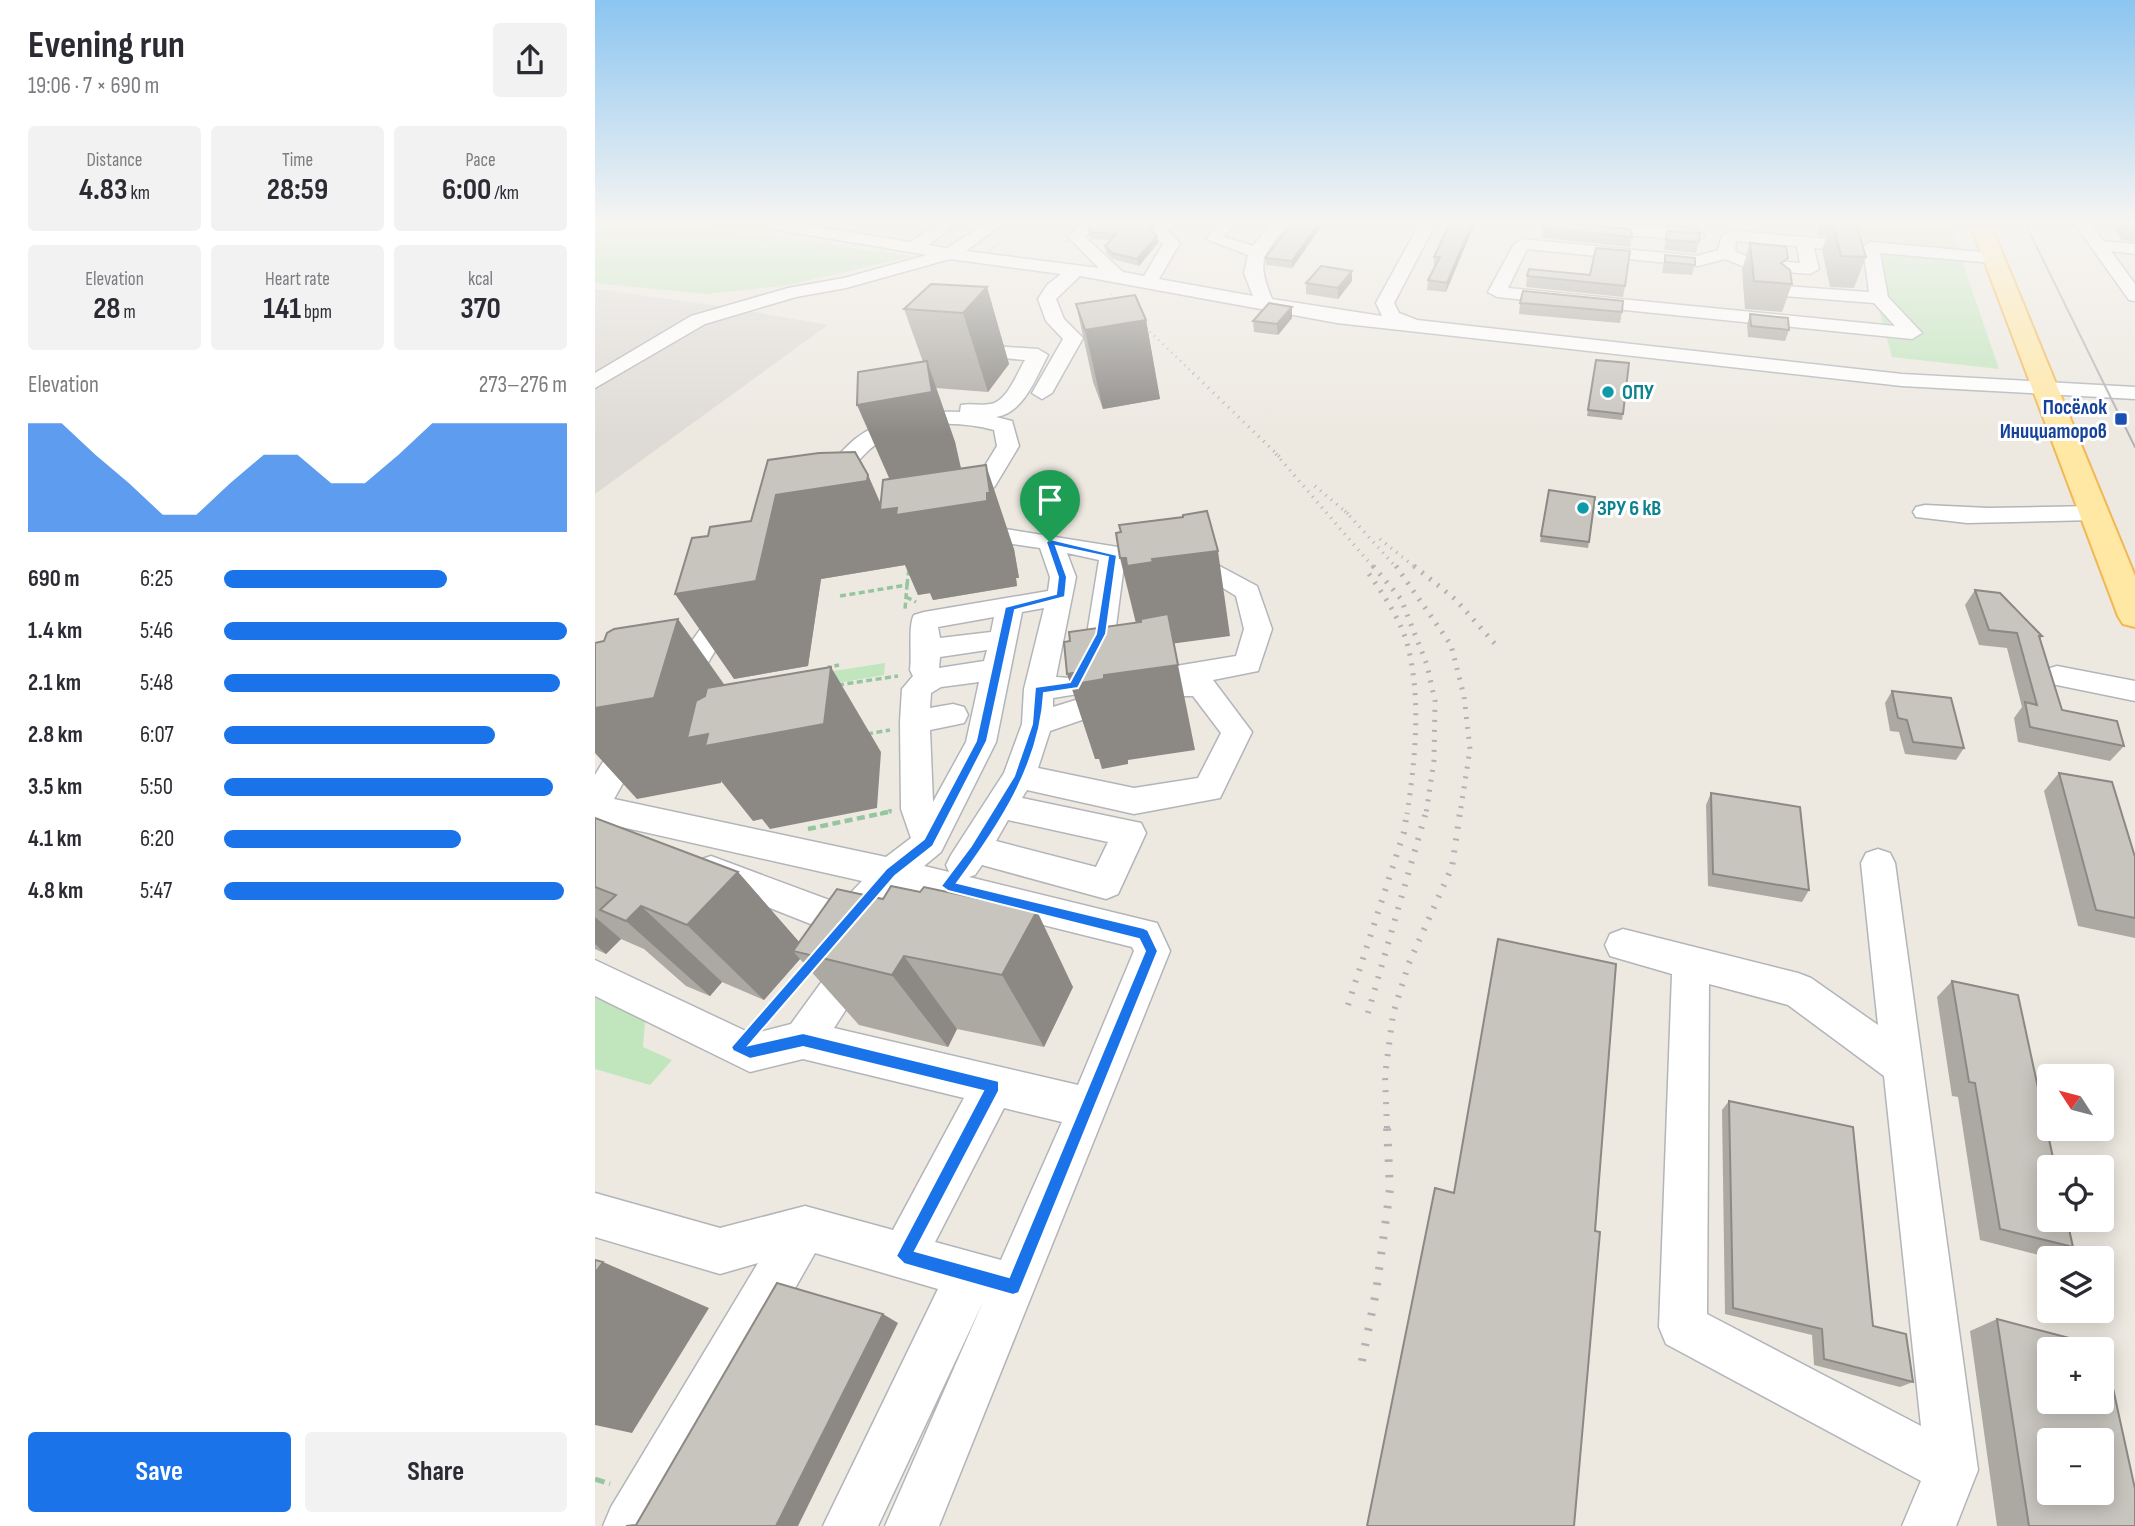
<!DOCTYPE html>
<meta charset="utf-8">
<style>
:root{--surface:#fff;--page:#f2f2f3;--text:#2b2b33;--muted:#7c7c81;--accent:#1a73e8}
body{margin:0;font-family:"Sofia Sans Condensed",sans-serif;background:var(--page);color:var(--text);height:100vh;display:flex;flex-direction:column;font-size:26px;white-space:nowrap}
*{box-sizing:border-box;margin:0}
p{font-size:23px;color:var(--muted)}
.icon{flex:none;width:38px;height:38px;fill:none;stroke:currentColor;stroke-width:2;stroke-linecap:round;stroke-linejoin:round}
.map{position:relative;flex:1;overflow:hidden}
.sheet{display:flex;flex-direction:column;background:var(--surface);width:595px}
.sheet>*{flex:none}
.needle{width:46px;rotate:306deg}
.tools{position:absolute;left:1442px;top:1064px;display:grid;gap:14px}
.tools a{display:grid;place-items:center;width:77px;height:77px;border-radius:7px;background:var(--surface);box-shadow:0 4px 18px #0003;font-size:35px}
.pin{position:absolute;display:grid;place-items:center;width:60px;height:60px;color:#fff;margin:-72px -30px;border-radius:50% 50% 50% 0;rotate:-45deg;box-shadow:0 0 7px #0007}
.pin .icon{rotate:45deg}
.round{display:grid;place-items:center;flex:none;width:74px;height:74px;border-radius:7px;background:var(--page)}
.head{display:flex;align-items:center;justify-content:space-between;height:119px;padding:0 28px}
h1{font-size:38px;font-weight:700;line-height:52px}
.figures{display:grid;grid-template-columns:repeat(3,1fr);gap:10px;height:119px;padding:7px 28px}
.figures div{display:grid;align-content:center;border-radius:7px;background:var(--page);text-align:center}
.figures b{font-size:30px;font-weight:700}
.figures small{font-size:19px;font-weight:400}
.figures p{font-size:19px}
.chart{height:196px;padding:14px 28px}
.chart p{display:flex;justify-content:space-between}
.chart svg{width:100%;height:126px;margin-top:7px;fill:var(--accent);opacity:.7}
.primary-button{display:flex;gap:14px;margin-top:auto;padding:14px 28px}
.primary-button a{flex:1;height:80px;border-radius:7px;background:var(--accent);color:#fff;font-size:28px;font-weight:700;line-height:80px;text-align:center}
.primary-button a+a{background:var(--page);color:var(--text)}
ul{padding:0 28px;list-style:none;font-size:23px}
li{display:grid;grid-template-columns:112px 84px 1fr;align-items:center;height:52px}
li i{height:18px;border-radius:9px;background:var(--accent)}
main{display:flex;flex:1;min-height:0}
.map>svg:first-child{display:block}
.industrial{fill:#dedbd6}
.green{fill:#c1e5bd}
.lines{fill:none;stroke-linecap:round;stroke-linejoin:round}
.minor-casing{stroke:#b2b5b9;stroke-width:3}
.major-casing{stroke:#f2b755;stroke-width:4}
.path-far2{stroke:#96c69f;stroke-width:3.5;stroke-dasharray:6 3.5;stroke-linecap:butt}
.path-far1{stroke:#96c69f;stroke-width:4.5;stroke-dasharray:8 4.5;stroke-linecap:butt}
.path{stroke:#96c69f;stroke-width:5;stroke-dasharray:10 5;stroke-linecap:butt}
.minor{fill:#fff;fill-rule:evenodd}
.major{fill:#ffe7a4;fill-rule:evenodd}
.tram{stroke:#b1b2b3;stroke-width:2}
.rail-far4{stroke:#b1b2b3;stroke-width:2.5;stroke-dasharray:1 5;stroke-linecap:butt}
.rail-far3{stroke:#b1b2b3;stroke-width:3.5;stroke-dasharray:1 6;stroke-linecap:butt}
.rail-far2{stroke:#b1b2b3;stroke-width:5;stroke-dasharray:2 8;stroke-linecap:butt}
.rail-far1{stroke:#b1b2b3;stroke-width:6;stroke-dasharray:2 10;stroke-linecap:butt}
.rail{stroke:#b1b2b3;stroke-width:8;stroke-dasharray:2.5 13;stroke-linecap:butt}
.wall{fill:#aca9a3}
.shaded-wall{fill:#8c8985}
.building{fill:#c8c4be;stroke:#8c8985;stroke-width:2;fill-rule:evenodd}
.route{fill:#1a73e8;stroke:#fff;stroke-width:2;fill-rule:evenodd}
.culture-dot{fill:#0f9aa8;stroke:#fff;stroke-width:2.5}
.transit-dot{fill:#1a4fb4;stroke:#fff;stroke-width:2.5}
.labels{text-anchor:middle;stroke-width:6;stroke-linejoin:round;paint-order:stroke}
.far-culture-label{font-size:21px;font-weight:bold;fill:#0d838f;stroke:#fff;text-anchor:start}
.far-transit-label{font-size:21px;font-weight:bold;fill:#164399;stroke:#fff;text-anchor:end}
</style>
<main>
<section class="sheet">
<div class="head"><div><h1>Evening run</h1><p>19:06 · 7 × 690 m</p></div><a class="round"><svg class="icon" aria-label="share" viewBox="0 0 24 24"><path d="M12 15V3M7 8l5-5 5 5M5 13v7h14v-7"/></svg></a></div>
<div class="figures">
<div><p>Distance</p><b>4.83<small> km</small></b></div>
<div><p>Time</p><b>28:59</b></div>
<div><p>Pace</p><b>6:00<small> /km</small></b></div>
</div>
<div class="figures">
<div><p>Elevation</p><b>28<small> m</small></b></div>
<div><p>Heart rate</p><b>141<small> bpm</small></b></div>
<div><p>kcal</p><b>370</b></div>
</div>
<div class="chart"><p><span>Elevation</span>273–276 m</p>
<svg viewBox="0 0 160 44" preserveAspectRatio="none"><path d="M0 44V6L10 6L20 17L30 27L40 38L50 38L60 27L70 17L80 17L90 27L100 27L110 17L120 6L130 6L140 6L150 6L160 6V44z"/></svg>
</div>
<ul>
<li><b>690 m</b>6:25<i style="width:65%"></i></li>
<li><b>1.4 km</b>5:46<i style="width:100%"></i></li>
<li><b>2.1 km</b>5:48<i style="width:98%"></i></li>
<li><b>2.8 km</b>6:07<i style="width:79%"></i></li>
<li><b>3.5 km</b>5:50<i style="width:96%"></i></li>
<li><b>4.1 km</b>6:20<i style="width:69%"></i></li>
<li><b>4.8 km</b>5:47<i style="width:99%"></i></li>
</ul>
<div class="primary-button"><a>Save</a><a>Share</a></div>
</section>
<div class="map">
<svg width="1540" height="1526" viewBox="0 0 1540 1526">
<rect width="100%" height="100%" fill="#ede9e1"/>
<polygon class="industrial" points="0,289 130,307 233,325 0,494"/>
<g class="green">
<polygon points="0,223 67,223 319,256 193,285 112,294 0,283"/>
<polygon points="1261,223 1354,223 1404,369 1297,357"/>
<polygon points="290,663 289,675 237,684 239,671"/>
<polygon points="0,998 50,1021 48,1047 77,1060 55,1085 0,1069"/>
</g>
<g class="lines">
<g class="minor-casing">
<g id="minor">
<path d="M164,223h35l116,19 30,-19h18l-30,22 19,3 39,-25h18l-38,28 133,17 -31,-31 13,-14h17l-13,14 38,35 21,4 19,-32 -12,-12 7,-9h17l-7,8 12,12 -21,36 94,17 -9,-23 4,-18 -42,-16 12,-16h16l-10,14 29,9 18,-23h16c-23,35 -32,34 -15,76l110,17 -6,-13 44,-80h16l-42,80 5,10 18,7 485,54 233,13v12l-233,-13 -565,-63 -257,-47 -24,23 8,20 19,19 -31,55 -10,6 -10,-6 31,-54 -17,-18 -8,-22 9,-14 14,-11 -111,-15 -104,29 -50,9 -91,27 -110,64v-15l96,-57 97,-28 56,-10 83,-23 -160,-27z"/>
<polygon points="942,223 1004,223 1102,231 1110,236 1102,241 950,228"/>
<polygon points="1479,223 1495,223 1508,241 1540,244 1540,254 1516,251 1540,284 1540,301 1534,300"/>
<path d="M1139,231l92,8 8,5 -8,5 -12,-1 5,21 -9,5 -60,-5 -25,-10 -27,7 -171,-17 -19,39 387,38 -21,-23 -90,-7 -9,-5 9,-5 85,6 -6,-45 8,-5 122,11 8,5 -8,5 -113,-10 8,44 34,36 -10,6 -415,-42 -9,-5 26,-48 8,-5 175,17 21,-6 4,-15zM1141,241l61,5 3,17 -47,-4 -18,-8z"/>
<path d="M370,344l73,5 10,6c-12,22 -24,58 -52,62l16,4 7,25 -24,40 -25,27h-18l-3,-5 29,-31 19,-31 -3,-16c-41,-11 -90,-9 -124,19 -13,12 -24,27 -37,40h-16l-4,-5 4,-5c12,-13 24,-28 38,-40 28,-22 69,-29 105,-27l1,-7c10,-2 20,1 29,-1 17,-2 27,-31 35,-44l-67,-6 -3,-4 3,-4z"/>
<polygon points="1330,505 1393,508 1499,506 1508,508 1511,513 1508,518 1499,520 1372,523 1321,517 1318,512 1321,507"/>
<path d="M410,529l207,33 45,24 15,43 -14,42 -45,9 39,52 -32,66 -86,16 -107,-24 -5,8 119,25 5,10 -28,61 -12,5 -124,-34 -7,10 -6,2 188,46 13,28 -231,575h-54l98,-224 -105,224h-55l115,-237 -123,-36 -155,273h-57l8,-19 147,-244 -38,11 -125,-37v-44l125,35 85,-22 88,24 71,-132 -161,-39 -53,13 -155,-76v-36l157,74 39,-10 53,-73 13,-5 13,5 6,12 -42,65 244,57 56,-134 -2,-4 -234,-58 -39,44 -13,5 -147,-58 -5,-10 5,-10 12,-4 129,48 22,-23 -267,-60v-46l29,-48 11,-3 11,3 4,8 -36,64 272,58 25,-19 -10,-29 -1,-87 2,-33 11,-13 -3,-6c2,-15 -2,-45 4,-55l10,-3 124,-21 2,-14 -10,-29 -35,-5 -36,7 -9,-3 -4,-5 4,-5zM472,553l32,7 -12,74 -16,31 4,7 10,3 10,-3 20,-38 9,-69 81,12 31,19 8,33 -8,27 -96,16 -10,3 -5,7 5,7 10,3 16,-3 13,7h24l28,37 -23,45 -64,10 -96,-20 12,-37 78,-27 5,-7 -5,-7 -10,-3 -65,20v-9l31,-5 5,-7 -5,-7 -28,-2 20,-100zM449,608l-20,81 -2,35 -18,49 -53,82 -5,10 3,7 -25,-6 17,-14 55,-110 26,-130zM399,617l-3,15 -51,6 -2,-11zM392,650l-3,11 -45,7 1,-11zM384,682l-13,60 -33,60 -3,-72 34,-7 4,-8 -4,-8 -11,-3 -23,4 1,-15 10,-6zM413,820l100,22 -12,25 -100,-26zM409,1108l58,14 -61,138 -66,-18z"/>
<path d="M141,600l10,3 4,6 -29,32 -33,55 -10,3 -10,-3 -5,-7c16,-26 43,-81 73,-89z"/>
<polygon points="1462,666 1540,681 1540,701 1452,683 1448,676 1452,669"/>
<path d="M1283,849l12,4 5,10 83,607 -22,56h-54l19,-45 -255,-137 -7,-17 13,-353 -62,-18 -5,-11 5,-11 13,-5 175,44 13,5 67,47 -17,-162 5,-10zM1114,984l79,21 96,71 37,350 -214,-112z"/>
</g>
</g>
<g class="major-casing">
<polygon id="major" points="1375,223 1395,223 1540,576 1540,627 1528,624 1523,616"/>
</g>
<g class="path-far2">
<polyline points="312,585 314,569"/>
<polyline points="245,596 312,585 310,609"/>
<polyline points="311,597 321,602"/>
<polyline points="234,671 234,667 244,665"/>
<polyline points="243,685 303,676"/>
<polyline points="272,734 295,730"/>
<polyline points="285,814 295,812 295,809"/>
</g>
<g class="path-far1">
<polyline points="213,829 293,812"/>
<polyline points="165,1021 215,963"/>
</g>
<polyline class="path" points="0,1479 15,1484"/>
<use href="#minor" class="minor"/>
<use href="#major" class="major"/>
<polyline class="tram" points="1430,223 1540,447"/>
<g class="rail-far4">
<polyline points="465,223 472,241"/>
<polyline points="394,251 431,223"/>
<polyline points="516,294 600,375"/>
</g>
<g class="rail-far3">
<polyline points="598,373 687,459"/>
<polyline points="681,454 779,568"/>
<polyline points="720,486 757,517"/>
<polyline points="750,511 802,568"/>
<polyline points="785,539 821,568"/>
</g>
<g class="rail-far2">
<polyline points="778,566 806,599 832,665 840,701 839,760 831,814"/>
<polyline points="801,566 856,645 869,696 875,749 865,814"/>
<polyline points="819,566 860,599 901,645"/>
<path d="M774,574c16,23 34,49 40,77 12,52 6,111 -2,163"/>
</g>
<g class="rail-far1">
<polyline points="753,1005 809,832 812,812"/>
<polyline points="773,1013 831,812"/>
<polyline points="792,1128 790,1076 798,1014 814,963 857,867 865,812"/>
</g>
<polyline class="rail" points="767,1361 781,1292 795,1189 792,1126"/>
</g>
<g class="wall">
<polygon points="232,223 276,223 270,227"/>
<polygon points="498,223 560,223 556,229 562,236 563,243 544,266 518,259 511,253 510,246 515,240 496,239 494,236 493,230"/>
<polygon points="641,223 674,223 670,227 641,224"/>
<polygon points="691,223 729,223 697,268 671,265 670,258 692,229 691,229"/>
<polygon points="855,223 880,223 851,292 832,290 833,280 840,266 839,266 839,257"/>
<polygon points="1071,223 1104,223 1103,229 1071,226"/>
<polygon points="1224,223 1253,223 1271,257 1259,288 1235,287 1227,250 1232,236 1223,236 1222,229"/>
<polygon points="1516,223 1540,223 1540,242 1527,240"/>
<polygon points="948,228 1037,237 1035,247 947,238"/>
<polygon points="1072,231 1104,242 1101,253 1069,250"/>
<polygon points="1155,243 1190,266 1197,284 1187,312 1150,309 1147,270"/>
<polygon points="1070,255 1100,265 1097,275 1067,273"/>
<polygon points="995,275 1030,286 1028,297 931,287 932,276"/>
<polygon points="757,281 743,299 711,294 711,283"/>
<polygon points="392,287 414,364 393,392 341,388 360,442 366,468 419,549 424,578 421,578 422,586 338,600 335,593 323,595 310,565 226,579 213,666 139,679 113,536 156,521 273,475 286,504 328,362 309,309"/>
<polygon points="925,303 1027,312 1025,323 924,314"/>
<polygon points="481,304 551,320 565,399 508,409 498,382"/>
<polygon points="697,307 697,318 683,335 659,332 658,321"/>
<polygon points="1155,314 1194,330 1190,341 1153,337 1152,325"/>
<polygon points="1001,360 1028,414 1027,420 992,416"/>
<polygon points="954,490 994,542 993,548 945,542"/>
<polygon points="1380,590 1447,636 1445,639 1467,710 1529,746 1515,761 1423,742 1419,718 1427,707 1412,648 1384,645 1370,605"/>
<polygon points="1297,691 1369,748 1361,760 1310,754 1304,732 1295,731 1290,703"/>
<polygon points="1464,773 1540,857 1540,938 1483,926 1449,791"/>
<polygon points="1116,793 1214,890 1207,902 1113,886 1111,805"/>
<polygon points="0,818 143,872 204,942 242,889 478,987 449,1047 362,1029 353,1047 264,1025 205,959 169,1000 127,982 115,996 91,986 49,949 26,939 11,954 0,949"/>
<polygon points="1357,981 1478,1247 1456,1258 1385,1240 1363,1097 1357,1096 1342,997"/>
<polygon points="1134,1101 1278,1326 1318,1382 1305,1387 1219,1365 1217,1335 1130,1314 1127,1110"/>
<polygon points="1402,1319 1540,1526 1402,1526 1375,1331"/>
</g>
<g class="shaded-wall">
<polygon points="554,223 560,223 553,232 552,226"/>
<polygon points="724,223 729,223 697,268 697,261"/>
<polygon points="877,223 880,223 851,292 852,283"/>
<polygon points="562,236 563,243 544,266 542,259"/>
<polygon points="757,271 757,281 743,299 743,288"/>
<polygon points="392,287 414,364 393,392 368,313"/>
<polygon points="697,307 697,318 683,335 682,324"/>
<polygon points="551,320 565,399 508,409 490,330"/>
<polygon points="332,361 360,442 367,474 298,487 262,405"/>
<polygon points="391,465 419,549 424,578 421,578 422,586 338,600 335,593 323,595 310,565 226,579 213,666 139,679 80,594 161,581 181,495 273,475 288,510"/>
<polygon points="623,551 635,636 575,644 546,644 525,558 531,558 557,559"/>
<polygon points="83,619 143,704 236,667 286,752 282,808 175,829 167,819 158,821 126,781 126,783 42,799 0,753 0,708"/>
<polygon points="583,665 600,750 533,760 533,764 507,769 504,759 500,759 472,674 479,673 509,675"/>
<polygon points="143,872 212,951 198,951 205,959 169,1000 92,925"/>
<polygon points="46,906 127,982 115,996 31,921"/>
<polygon points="442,911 478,987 449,1047 407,975"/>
<polygon points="0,917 26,939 11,954 0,944"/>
<polygon points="309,956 362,1029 353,1047 297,975"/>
<polygon points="8,1262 114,1308 37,1433 0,1425 0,1273"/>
<polygon points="288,1314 303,1323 203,1526 181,1526"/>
</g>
<g class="building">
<polygon points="498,223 554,223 552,226 562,236 542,259 517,253 510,246 521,234 495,232 493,230"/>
<polygon points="697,223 724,223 697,261 670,258"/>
<polygon points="855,223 877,223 852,283 833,280 845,257 839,257"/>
<polygon points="950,223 975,223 1036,229 1037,237 948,228"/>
<polygon points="1238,223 1261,224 1271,257 1246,256"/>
<polygon points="1072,231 1105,233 1104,242 1071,240"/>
<polygon points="1155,243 1191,247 1193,258 1186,263 1195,270 1197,284 1159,281"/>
<polygon points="1001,248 1035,251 1030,286 932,276 934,269 995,275"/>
<polygon points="1070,255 1100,258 1100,265 1070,262"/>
<polygon points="726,266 757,271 743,288 711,283"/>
<polygon points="336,284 392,287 368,313 309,309"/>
<polygon points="928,291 1028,301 1027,312 925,303"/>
<polygon points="540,295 551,320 490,330 481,304"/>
<polygon points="674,303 697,307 682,324 658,321"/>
<polygon points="1155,314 1193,318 1194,330 1156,326"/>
<polygon points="1001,360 1034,363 1028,414 993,410"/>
<polygon points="332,361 337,392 262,405 263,372"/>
<polygon points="260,452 273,475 272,481 181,495 161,581 80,594 97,538 113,536 115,527 156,521 173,460 224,453"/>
<polygon points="391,465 395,493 392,493 392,501 301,515 302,508 285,510 288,480"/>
<polygon points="954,490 1000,497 994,542 946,536"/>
<polygon points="612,511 623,551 557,559 558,562 532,566 531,558 525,558 521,533 526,532 524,525 588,517 588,515"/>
<polygon points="1380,590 1405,593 1447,636 1444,636 1467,710 1522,721 1529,746 1435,727 1430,702 1442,705 1422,633 1394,630"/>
<polygon points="573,614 583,665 509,675 509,679 480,684 479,673 472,674 469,642 475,641 474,632 546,622 546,619"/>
<polygon points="83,619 59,698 0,708 0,643 9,641 12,633 19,629"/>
<polygon points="236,667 229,724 110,746 113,734 92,738 101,701 110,696 112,688"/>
<polygon points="1297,691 1356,698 1369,748 1318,742 1312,720 1303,718"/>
<polygon points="1464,773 1517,782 1540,857 1540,918 1501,910"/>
<polygon points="1116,793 1205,807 1214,890 1118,874"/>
<polygon points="0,818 143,872 92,925 46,906 31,921 5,910 21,895 0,887"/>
<polygon points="296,886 325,892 329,887 442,911 407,975 309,956 297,975 198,951 242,889 288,899"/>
<polygon points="903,939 1021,964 1000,1231 1005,1232 979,1526 772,1526 840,1188 859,1193"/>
<polygon points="1357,981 1423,995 1460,1167 1454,1167 1454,1220 1472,1220 1478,1247 1405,1229 1380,1083 1374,1082"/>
<polygon points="1134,1101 1258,1127 1278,1326 1311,1334 1318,1382 1229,1359 1227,1329 1138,1308"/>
<polygon points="0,1260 8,1262 0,1273"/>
<polygon points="182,1283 288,1314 181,1526 31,1526 41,1525"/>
<path d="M1402,1319l107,28 31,142v37h-106zM1454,1349h53v53h-53zM1454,1440h53v53h-53z"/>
</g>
<linearGradient id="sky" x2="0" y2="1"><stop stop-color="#8bc5f1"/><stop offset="0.51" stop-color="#f7f5f2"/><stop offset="1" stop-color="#f7f5f2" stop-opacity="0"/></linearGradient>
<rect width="1540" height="436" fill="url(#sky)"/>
<path class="route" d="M455,539l67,16 -11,79 -28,54 -34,5c-4,72 -45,133 -87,190l187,45 4,2 10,21 -139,342 -6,2 -109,-31 -8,-8 87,-165 -180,-44 -53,12 -17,-8 -2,-4 155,-178 38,-30 52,-98 29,-134 51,-13 2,-17 -12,-35zM461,546l52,11 -12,77 -26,48 -35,5 -3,37 -18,52 -43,70 -30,40 7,5 191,48 6,12 -136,326 -94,-26 84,-160v-10l-196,-48 -54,12 146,-169 38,-30 54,-105 28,-131 50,-13 2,-20z"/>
<g class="culture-dot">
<circle cx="1013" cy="392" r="7"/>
<circle cx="988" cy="508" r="7"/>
</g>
<rect class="transit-dot" x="1519" y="412" width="14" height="14" rx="3.5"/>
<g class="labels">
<g class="far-culture-label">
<text x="1027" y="399">ОПУ</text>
<text x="1002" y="515">ЗРУ 6 кВ</text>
</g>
<g class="far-transit-label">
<text x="1512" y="414">Посёлок<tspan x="1512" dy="24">Инициаторов</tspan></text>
</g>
</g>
</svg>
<div class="tools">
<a><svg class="needle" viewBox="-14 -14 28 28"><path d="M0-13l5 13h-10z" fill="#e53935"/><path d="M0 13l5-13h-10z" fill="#7c7c81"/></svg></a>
<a><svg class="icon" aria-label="locate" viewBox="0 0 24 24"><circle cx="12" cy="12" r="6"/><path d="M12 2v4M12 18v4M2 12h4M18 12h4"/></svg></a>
<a><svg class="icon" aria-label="layers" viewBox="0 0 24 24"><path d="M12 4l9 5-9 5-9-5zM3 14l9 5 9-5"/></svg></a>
<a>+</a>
<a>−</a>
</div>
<div class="pin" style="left:455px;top:542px;background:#1e9e55"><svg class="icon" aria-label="arrive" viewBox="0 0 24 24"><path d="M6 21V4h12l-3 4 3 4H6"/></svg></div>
</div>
</main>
